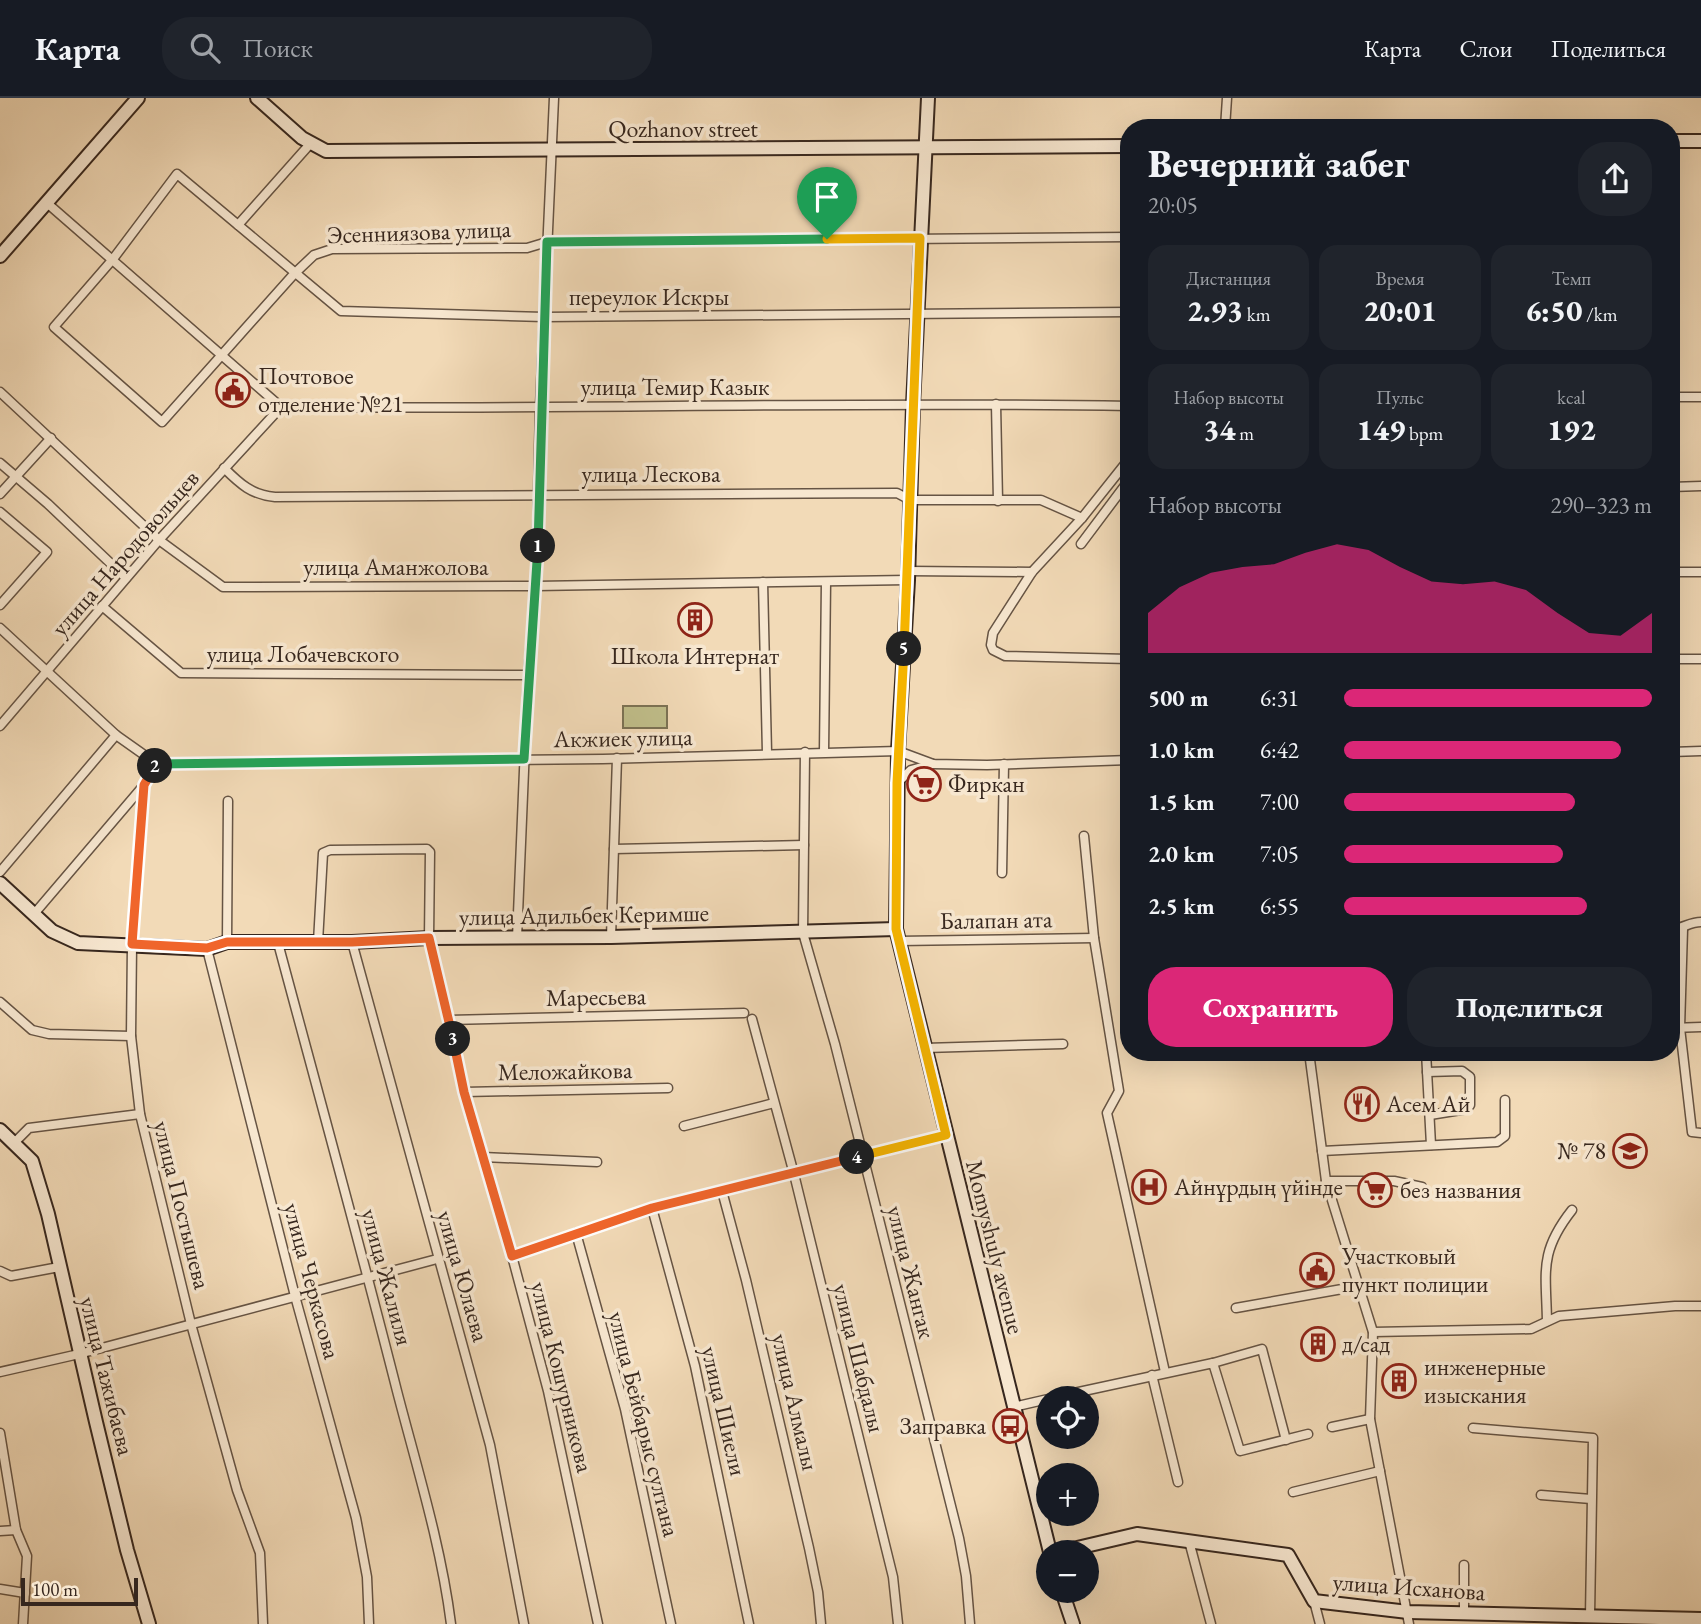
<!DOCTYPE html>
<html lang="ru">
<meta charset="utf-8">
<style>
:root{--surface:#171b24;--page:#20242c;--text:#f1f3f6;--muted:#9ea1a6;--line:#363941;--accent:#db2777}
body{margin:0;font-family:"EB Garamond",serif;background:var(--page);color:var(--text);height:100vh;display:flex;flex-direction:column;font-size:26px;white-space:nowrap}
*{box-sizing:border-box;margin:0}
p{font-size:23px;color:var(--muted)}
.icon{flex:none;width:38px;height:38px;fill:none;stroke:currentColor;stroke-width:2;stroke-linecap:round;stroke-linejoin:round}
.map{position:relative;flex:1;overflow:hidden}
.panel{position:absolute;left:1120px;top:21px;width:560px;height:942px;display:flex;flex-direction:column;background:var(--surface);border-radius:28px;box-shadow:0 7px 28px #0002}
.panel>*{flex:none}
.buttons{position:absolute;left:1036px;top:1288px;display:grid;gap:14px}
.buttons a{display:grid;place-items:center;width:63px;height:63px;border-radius:50%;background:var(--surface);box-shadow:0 7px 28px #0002;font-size:35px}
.scale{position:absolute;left:21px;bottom:18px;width:117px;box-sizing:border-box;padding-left:7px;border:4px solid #37271e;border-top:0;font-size:19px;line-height:24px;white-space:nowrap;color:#37271e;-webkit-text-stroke:5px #f7e7d0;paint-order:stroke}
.pin{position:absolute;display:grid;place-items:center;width:60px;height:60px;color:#fff;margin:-72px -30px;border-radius:50% 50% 50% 0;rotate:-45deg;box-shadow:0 0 7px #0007}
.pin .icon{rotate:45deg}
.km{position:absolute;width:35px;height:35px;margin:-18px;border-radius:50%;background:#222;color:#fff;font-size:19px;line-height:35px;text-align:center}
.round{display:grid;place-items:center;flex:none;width:74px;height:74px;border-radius:28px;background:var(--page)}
.head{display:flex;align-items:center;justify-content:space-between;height:119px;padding:0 28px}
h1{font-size:38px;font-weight:800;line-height:52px}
.metrics{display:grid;grid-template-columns:repeat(3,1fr);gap:10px;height:119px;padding:7px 28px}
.metrics div{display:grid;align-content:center;border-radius:18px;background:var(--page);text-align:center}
.metrics b{font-size:30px;font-weight:800}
.metrics small{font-size:19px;font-weight:400}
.metrics p{font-size:19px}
.chart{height:196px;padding:14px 28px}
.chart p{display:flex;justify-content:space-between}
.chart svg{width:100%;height:126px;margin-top:7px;fill:var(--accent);opacity:.7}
.primary-button{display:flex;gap:14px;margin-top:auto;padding:14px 28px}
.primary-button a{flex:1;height:80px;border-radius:28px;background:var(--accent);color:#fff;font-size:28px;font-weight:800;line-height:80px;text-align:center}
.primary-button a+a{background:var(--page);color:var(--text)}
ul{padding:0 28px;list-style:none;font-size:23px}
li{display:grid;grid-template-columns:112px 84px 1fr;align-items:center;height:52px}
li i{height:18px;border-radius:9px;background:var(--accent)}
header{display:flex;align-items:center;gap:42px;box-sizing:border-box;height:98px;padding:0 35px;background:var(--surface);border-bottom:2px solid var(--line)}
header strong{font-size:33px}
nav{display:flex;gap:38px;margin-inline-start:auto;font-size:24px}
.search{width:490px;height:63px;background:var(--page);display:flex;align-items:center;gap:18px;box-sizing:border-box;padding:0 24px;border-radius:28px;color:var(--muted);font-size:26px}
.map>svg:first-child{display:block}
.green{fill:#c0be8a;stroke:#7c7254;stroke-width:2}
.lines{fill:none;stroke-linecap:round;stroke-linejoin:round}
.street-casing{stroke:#665444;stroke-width:11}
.secondary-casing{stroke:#37271e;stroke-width:16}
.street{stroke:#f7e7d0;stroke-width:8}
.secondary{stroke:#f7e7d0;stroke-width:12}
.split-1-casing{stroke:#fff;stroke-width:14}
.split-2-casing{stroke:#fff;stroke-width:14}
.split-3-casing{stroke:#fff;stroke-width:14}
.split-4-casing{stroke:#fff;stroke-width:14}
.split-5-casing{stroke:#fff;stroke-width:14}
.split-6-casing{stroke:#fff;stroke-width:14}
.split-1{stroke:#22a559;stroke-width:9}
.split-2{stroke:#22a559;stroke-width:9}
.split-3{stroke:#f0652b;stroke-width:9}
.split-4{stroke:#f0652b;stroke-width:9}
.split-5{stroke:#f5b400;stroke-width:9}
.split-6{stroke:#f5b400;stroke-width:9}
.labels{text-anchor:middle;stroke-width:7;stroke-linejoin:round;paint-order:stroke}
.street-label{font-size:24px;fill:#37271e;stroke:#f7e7d0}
.poi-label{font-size:24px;fill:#37271e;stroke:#f7e7d0;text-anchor:start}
</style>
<header>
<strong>Карта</strong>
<div class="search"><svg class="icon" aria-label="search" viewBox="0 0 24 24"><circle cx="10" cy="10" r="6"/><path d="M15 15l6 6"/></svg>Поиск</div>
<nav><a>Карта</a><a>Слои</a><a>Поделиться</a></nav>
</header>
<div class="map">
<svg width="1701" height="1526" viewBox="0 0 1701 1526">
<rect width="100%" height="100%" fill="#f2dab7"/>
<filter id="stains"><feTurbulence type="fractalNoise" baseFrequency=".00286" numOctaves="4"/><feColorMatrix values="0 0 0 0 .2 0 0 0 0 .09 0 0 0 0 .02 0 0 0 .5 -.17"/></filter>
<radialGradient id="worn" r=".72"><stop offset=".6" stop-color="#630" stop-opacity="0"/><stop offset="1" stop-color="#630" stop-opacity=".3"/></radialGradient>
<rect class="green" x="623" y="608" width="44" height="22"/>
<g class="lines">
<g class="street-casing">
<g id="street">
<polyline points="1225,30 1227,0"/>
<path d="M47,105l234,204c283,3 565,-6 848,-1"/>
<polyline points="238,127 310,46"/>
<polyline points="1129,139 547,144 527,150 332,151 314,157 294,176 162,324 54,229 113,161 177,76 341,213 544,219 1129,214"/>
<polyline points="0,294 159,442 223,489 536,488 908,482"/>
<polyline points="1671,299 1701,299"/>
<polyline points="996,306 998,403"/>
<polyline points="1129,361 1082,420 1032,474 993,535 991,547 993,552 1005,558 1129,561"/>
<polyline points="0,365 48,406 126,480"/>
<path d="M224,370c16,16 28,27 51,29l622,-4 13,7h131l41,18"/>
<polyline points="1671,389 1701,388"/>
<polyline points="0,396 51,340"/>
<polyline points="0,414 47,454 0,507"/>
<polyline points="1081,446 1129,382"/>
<polyline points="908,473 1032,474"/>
<polyline points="1671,474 1701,474"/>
<polyline points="763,484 767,655"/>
<polyline points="102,508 181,575 528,577"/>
<polyline points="0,530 116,637 157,666 603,661 898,653 933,666 987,667 1129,662"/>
<polyline points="1671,561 1701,561"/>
<polyline points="0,628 159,442 281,309"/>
<polyline points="805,654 803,835 835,946 959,1440 966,1478 970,1526"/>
<polyline points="824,654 826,484"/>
<polyline points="1671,654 1701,653"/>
<polyline points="897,685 911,672 933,666"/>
<polyline points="144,687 132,847 131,938 140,1016 191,1226 237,1392 260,1455 263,1526"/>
<polyline points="1084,738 1094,840 1119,993 1107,1015 1165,1274"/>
<polyline points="614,751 804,747"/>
<polyline points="0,774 116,637"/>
<polyline points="1002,775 1004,666"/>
<polyline points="34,816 144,687 157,666"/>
<path d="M1671,831c12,0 18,-7 30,-7"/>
<polyline points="1683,831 1680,930 1692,1034 1701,1035"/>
<polyline points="611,839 617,660"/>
<polyline points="517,840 528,577 536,488 540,309 554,0"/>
<polyline points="898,843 1094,840"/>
<polyline points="227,844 228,703"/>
<polyline points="318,844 323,755 330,752 427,751 430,754 429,840 464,994 512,1158 548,1293 598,1526"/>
<polyline points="352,844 490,1347 524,1526"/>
<path d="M278,845c40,149 81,298 119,448 20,77 44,154 54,233"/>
<polyline points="207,851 295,1198 356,1420 367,1479 369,1526"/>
<polyline points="0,904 32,932 49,936 131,938"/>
<polyline points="752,921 794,1076 893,1479 898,1526"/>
<polyline points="449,922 744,915"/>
<polyline points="1671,930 1701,929"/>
<polyline points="925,950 1063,946"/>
<polyline points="1309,954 1326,1083 1373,1234 1370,1321 1409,1526"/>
<polyline points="1426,954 1431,1047"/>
<polyline points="1427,974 1462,973 1470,979 1470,1007 1467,1011 1430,1017"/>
<polyline points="464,994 668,990"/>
<polyline points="684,1028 774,1005"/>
<polyline points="15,1044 29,1030 140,1016"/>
<polyline points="1322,1053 1497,1044 1505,1038 1505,1002"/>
<polyline points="483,1059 597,1064"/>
<polyline points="1326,1083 1394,1083 1422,1089"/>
<polyline points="722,1093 746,1182 809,1450 818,1494 821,1526"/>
<polyline points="652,1110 695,1268 749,1526"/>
<polyline points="576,1135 625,1311 671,1526"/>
<polyline points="512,1158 652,1110 946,1037"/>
<polyline points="0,1173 11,1178 59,1169"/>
<polyline points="1236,1210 1359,1188"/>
<path d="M1547,1223c-1,-50 -8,-69 25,-111"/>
<polyline points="1373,1234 1531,1231 1559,1218 1675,1208 1701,1208"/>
<polyline points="1213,1265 1262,1251 1286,1342"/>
<polyline points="0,1274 79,1256 437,1161"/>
<polyline points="1152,1277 1178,1384"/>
<polyline points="1051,1300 1213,1265 1240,1353 1308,1336"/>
<polyline points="1013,1309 1048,1301"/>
<polyline points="1332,1329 1370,1321"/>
<polyline points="1473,1330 1593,1340 1590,1518"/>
<polyline points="0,1335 16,1432 27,1458 23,1526"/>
<polyline points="1293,1394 1380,1373"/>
<polyline points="1541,1397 1591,1401"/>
<polyline points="0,1433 16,1432"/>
<polyline points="1189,1443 1211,1526"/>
<polyline points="1464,1467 1464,1515"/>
<polyline points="0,1491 25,1495"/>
<polyline points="1314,1503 1320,1526"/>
</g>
</g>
<g class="secondary-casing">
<g id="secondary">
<polyline points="257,0 302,40 326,53 1129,48"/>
<polyline points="928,0 913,307 908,482 898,653 896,831 1050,1454"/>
<polyline points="1671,43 1701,43"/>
<polyline points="0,158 138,0"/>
<polyline points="0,785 52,833 78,845 207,851 227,844 352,844 429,840 611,839 896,831"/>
<polyline points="0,1032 32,1063 48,1116 96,1324 127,1452 149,1526"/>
<polyline points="1060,1454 1137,1436 1288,1457 1314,1503 1408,1514 1701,1521"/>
<polyline points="1062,1493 1073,1526"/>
</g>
</g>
<use href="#street" class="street"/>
<use href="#secondary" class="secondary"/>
</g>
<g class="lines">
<g class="split-1-casing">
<polyline id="split-1" points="538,448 547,144 827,141"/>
</g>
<g class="split-2-casing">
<polyline id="split-2" points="155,668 157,666 524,661 538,448"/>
</g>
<g class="split-3-casing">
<polyline id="split-3" points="155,668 144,687 132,846 207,850 227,844 352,844 429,840 453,941"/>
</g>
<g class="split-4-casing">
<polyline id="split-4" points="453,941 464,994 512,1158 652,1110 857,1059"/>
</g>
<g class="split-5-casing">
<polyline id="split-5" points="857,1059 946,1037 896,831 897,685 904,551"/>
</g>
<g class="split-6-casing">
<polyline id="split-6" points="827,141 920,140 904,551"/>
</g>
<use href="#split-1" class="split-1"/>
<use href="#split-2" class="split-2"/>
<use href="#split-3" class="split-3"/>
<use href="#split-4" class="split-4"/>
<use href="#split-5" class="split-5"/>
<use href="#split-6" class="split-6"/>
</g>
<defs>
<g id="civic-ring" transform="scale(1.75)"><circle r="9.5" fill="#f7e7d0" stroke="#8f2418" stroke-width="1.5"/><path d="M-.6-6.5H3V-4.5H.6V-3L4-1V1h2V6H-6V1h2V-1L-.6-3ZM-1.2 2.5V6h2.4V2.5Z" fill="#8f2418"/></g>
<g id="building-ring" transform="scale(1.75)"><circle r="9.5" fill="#f7e7d0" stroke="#8f2418" stroke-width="1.5"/><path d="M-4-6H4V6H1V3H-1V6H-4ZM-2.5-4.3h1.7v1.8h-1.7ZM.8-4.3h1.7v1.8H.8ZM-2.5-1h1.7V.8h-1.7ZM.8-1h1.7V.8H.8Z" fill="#8f2418"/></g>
<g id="supermarket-ring" transform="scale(1.75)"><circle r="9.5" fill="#f7e7d0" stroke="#8f2418" stroke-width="1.5"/><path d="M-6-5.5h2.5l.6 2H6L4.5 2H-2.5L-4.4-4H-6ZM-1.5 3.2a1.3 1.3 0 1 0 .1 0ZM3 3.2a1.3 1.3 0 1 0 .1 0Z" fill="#8f2418"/></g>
<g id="restaurant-ring" transform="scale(1.75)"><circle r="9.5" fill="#f7e7d0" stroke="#8f2418" stroke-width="1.5"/><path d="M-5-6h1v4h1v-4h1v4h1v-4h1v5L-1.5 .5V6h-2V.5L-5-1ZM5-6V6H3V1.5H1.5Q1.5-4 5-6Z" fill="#8f2418"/></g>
<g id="school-ring" transform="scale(1.75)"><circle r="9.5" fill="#f7e7d0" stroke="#8f2418" stroke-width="1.5"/><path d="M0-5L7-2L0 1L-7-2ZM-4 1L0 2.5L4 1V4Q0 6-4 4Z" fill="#8f2418"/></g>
<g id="hospital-ring" transform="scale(1.75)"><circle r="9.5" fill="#f7e7d0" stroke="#8f2418" stroke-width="1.5"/><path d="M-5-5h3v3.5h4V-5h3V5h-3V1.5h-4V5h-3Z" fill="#8f2418"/></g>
<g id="bus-ring" transform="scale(1.75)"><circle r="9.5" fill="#f7e7d0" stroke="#8f2418" stroke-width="1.5"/><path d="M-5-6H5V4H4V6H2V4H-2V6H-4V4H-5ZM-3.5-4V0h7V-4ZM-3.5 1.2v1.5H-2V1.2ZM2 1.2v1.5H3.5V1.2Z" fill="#8f2418"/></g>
</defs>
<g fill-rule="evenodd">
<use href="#civic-ring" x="233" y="292"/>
<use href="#building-ring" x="695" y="522"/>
<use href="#supermarket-ring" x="924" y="686"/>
<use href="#restaurant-ring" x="1362" y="1006"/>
<use href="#school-ring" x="1630" y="1053"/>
<use href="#hospital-ring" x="1149" y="1089"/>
<use href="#supermarket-ring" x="1375" y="1092"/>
<use href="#civic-ring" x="1317" y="1172"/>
<use href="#building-ring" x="1318" y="1246"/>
<use href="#building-ring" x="1399" y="1283"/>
<use href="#bus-ring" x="1010" y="1328"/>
</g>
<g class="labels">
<g class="street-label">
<text x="683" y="39">Qozhanov street</text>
<text transform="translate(419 134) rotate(-2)" y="8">Эсенниязова улица</text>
<text x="649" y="207">переулок Искры</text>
<text x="675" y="297">улица Темир Казык</text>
<text x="651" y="384">улица Лескова</text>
<text transform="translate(125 455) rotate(-49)" y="8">улица Народовольцев</text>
<text x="396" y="477">улица Аманжолова</text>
<text x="303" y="564">улица Лобачевского</text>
<text transform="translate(623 640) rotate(-1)" y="8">Акжиек улица</text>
<text transform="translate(584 817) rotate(-1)" y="8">улица Адильбек Керимше</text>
<text transform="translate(996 822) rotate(-1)" y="8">Балапан ата</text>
<text transform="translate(596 899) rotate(-1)" y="8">Маресьева</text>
<text transform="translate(565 973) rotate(-1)" y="8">Меложайкова</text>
<text transform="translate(182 1107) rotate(76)" y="8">улица Постышева</text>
<text transform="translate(995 1149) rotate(76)" y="8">Momyshuly avenue</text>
<text transform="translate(911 1174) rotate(76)" y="8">улица Жангак</text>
<text transform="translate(463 1178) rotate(74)" y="8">улица Юлаева</text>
<text transform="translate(387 1179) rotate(75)" y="8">улица Жалиля</text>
<text transform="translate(312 1183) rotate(75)" y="8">улица Черкасова</text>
<text transform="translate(859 1260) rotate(76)" y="8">улица Шабдалы</text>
<text transform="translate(107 1278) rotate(76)" y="8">улица Тажибаева</text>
<text transform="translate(562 1279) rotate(76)" y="8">улица Кошурникова</text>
<text transform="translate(795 1304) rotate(77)" y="8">улица Алмалы</text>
<text transform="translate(724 1313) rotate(77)" y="8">улица Шиели</text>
<text transform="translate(644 1326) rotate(76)" y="8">улица Бейбарыс султана</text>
<text transform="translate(1409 1489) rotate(4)" y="8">улица Исханова</text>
</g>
<g class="poi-label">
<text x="258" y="286">Почтовое<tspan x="258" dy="28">отделение №21</tspan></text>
<text x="695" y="566" text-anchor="middle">Школа Интернат</text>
<text x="948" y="694">Фиркан</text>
<text x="1386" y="1014">Асем Ай</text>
<text x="1606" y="1061" text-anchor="end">№ 78</text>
<text x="1174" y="1097">Айнұрдың үйінде</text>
<text x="1400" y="1100">без названия</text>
<text x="1342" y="1166">Участковый<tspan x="1342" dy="28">пункт полиции</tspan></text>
<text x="1342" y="1254">д/сад</text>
<text x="1424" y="1277">инженерные<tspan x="1424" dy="28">изыскания</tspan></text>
<text x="986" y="1336" text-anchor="end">Заправка</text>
</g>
</g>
<rect width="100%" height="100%" filter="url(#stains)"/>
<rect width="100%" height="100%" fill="url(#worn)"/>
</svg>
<div class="buttons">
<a><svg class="icon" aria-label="locate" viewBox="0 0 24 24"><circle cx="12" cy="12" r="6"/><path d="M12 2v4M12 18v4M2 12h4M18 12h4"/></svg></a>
<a>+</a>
<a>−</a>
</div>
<div class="scale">100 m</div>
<div class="pin" style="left:827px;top:141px;background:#1e9e55"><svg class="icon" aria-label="arrive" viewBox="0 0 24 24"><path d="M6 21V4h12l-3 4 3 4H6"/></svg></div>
<b class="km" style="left:538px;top:448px">1</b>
<b class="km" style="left:155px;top:668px">2</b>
<b class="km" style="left:453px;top:941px">3</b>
<b class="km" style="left:857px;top:1059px">4</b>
<b class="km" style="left:904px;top:551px">5</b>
<section class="panel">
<div class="head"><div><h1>Вечерний забег</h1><p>20:05</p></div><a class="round"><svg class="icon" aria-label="share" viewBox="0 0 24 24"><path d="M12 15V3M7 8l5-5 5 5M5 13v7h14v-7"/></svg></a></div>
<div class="metrics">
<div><p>Дистанция</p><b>2.93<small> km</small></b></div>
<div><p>Время</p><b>20:01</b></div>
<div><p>Темп</p><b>6:50<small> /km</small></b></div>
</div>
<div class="metrics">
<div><p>Набор высоты</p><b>34<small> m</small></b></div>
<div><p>Пульс</p><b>149<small> bpm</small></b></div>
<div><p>kcal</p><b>192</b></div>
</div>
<div class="chart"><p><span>Набор высоты</span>290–323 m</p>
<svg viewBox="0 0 160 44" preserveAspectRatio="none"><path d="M0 44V30L10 21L20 16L30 14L40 13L50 9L60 6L70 8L80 14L90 19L100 20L110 19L120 22L130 30L140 37L150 38L160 30V44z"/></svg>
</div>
<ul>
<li><b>500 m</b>6:31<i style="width:100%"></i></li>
<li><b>1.0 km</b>6:42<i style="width:90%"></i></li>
<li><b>1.5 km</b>7:00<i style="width:75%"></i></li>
<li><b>2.0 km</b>7:05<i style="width:71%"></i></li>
<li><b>2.5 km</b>6:55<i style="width:79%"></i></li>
</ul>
<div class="primary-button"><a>Сохранить</a><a>Поделиться</a></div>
</section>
</div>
